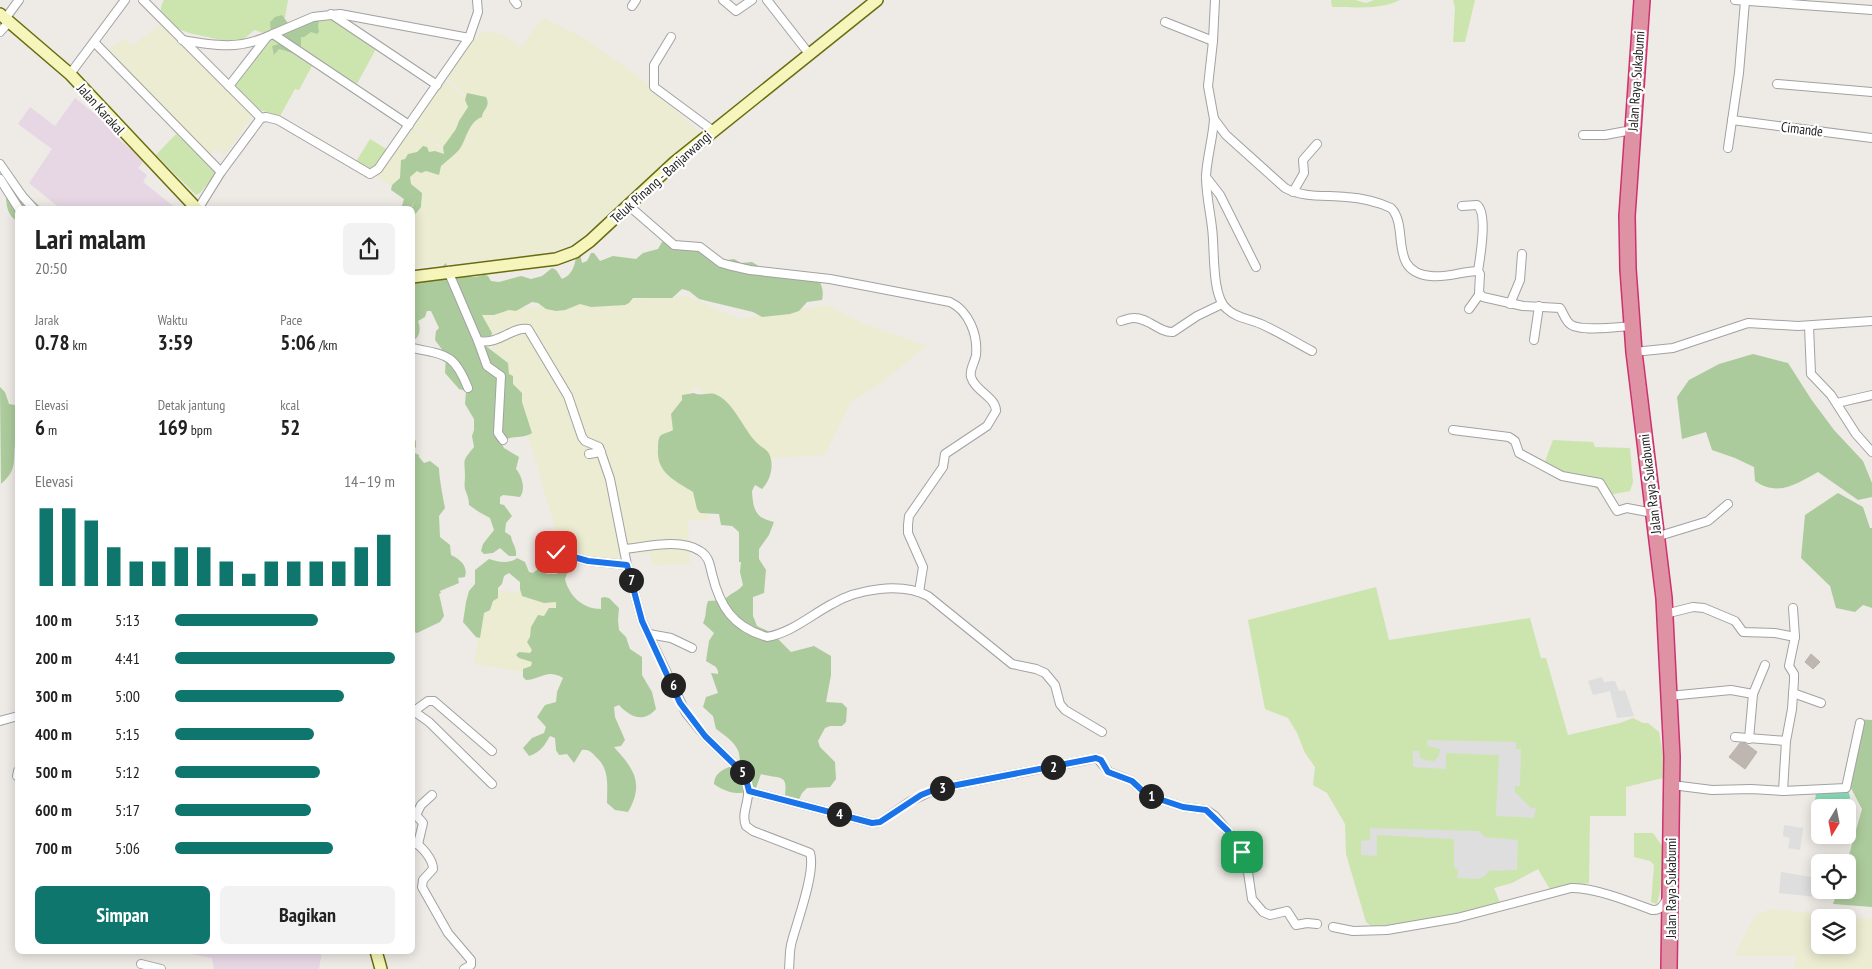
<!DOCTYPE html>
<html lang="id">
<meta charset="utf-8">
<style>
:root{--surface:#fff;--page:#f2f2f2;--text:#222;--muted:#767676;--accent:#0f766e}
body{margin:0;font-family:"PT Sans Narrow",sans-serif;background:var(--page);color:var(--text);height:100vh;display:flex;flex-direction:column;font-size:19px;white-space:nowrap}
*{box-sizing:border-box;margin:0}
p{font-size:16px;color:var(--muted)}
.icon{flex:none;width:28px;height:28px;fill:none;stroke:currentColor;stroke-width:2;stroke-linecap:round;stroke-linejoin:round}
.map{position:relative;flex:1;overflow:hidden}
.sheet{position:absolute;left:15px;top:206px;width:400px;height:748px;display:flex;flex-direction:column;background:var(--surface);border-radius:8px;box-shadow:0 2px 12px #0003}
.sheet>*{flex:none}
.needle{width:32px;rotate:190deg}
.buttons{position:absolute;left:1811px;top:799px;display:grid;gap:10px}
.buttons a{display:grid;place-items:center;width:45px;height:45px;border-radius:8px;background:var(--surface);box-shadow:0 2px 12px #0003;font-size:25px}
.pin{position:absolute;display:grid;place-items:center;width:42px;height:42px;color:#fff;margin:-21px;border-radius:10px;box-shadow:0 2px 8px #0006}
.km{position:absolute;width:25px;height:25px;margin:-12px;border-radius:50%;background:#222;color:#fff;font-size:14px;line-height:25px;text-align:center}
.round{display:grid;place-items:center;flex:none;width:52px;height:52px;border-radius:8px;background:var(--page)}
.head{display:flex;align-items:center;justify-content:space-between;height:85px;padding:0 20px}
h1{font-size:28px;font-weight:800;line-height:38px}
.stats{display:grid;grid-template-columns:repeat(3,1fr);gap:8px;height:85px;padding:5px 20px}
.stats div{display:grid;align-content:center}
.stats b{font-size:21px;font-weight:800}
.stats small{font-size:14px;font-weight:400}
.stats p{font-size:14px}
.chart{height:140px;padding:10px 20px}
.chart p{display:flex;justify-content:space-between}
.chart svg{width:100%;height:90px;margin-top:5px;stroke:var(--accent);stroke-width:6}
.button{display:flex;gap:10px;margin-top:auto;padding:10px 20px}
.button a{flex:1;height:58px;border-radius:8px;background:var(--accent);color:#fff;font-size:20px;font-weight:800;line-height:58px;text-align:center}
.button a+a{background:var(--page);color:var(--text)}
ul{padding:0 20px;list-style:none;font-size:16px}
li{display:grid;grid-template-columns:80px 60px 1fr;align-items:center;height:38px}
li i{height:12px;border-radius:6px;background:var(--accent)}
.map>svg:first-child{display:block}
.industrial{fill:#e7d7e5}
.farmland{fill:#ebecd1;fill-rule:evenodd}
.grass{fill:#cce5ae}
.forest{fill:#accb9c}
.pitch{fill:#88d8b5}
.parking{fill:#dedede}
.building{fill:#beb6b1;stroke:#bfb1a8}
.lines{fill:none;stroke-linecap:round;stroke-linejoin:round}
.street-casing{stroke:#a2a2a2;stroke-width:10}
.secondary-casing{stroke:#686d0d;stroke-width:14}
.highway-casing{stroke:#cd316f;stroke-width:18}
.street{stroke:#fff;stroke-width:8}
.secondary{stroke:#f5f5bc;stroke-width:11}
.highway{stroke:#e092a5;stroke-width:15}
.route-casing{stroke:#fff;stroke-width:10}
.route{stroke:#1a73e8;stroke-width:6}
.labels{text-anchor:middle;stroke-width:4.5;stroke-linejoin:round;paint-order:stroke}
.street-label{font-size:14px;fill:#1e1e1e;stroke:#fff}
</style>
<div class="map">
<svg width="1872" height="969" viewBox="0 0 1872 969">
<rect width="100%" height="100%" fill="#eeeae5"/>
<g class="industrial">
<polygon points="75,98 116,131 113,134 144,161 138,168 147,175 143,182 177,209 61,209 29,183 52,149 18,124 30,107 55,126"/>
<polygon points="175,951 322,951 319,969 214,969 212,958"/>
</g>
<g class="farmland">
<polygon points="543,18 585,39 643,80 701,134 578,240 560,249 519,257 413,267 412,209 404,209 410,198 376,176 411,125 446,152 479,106 447,79 464,50 478,35 489,31 504,35 521,47"/>
<polygon points="163,22 225,87 254,113 225,155 216,149 209,156 185,134 109,49 124,39 133,46"/>
<polygon points="444,80 476,105 446,150 412,124"/>
<polygon points="687,296 738,319 827,305 865,324 926,346 884,381 851,402 825,455 767,458 696,386 674,410 676,436 658,439 662,440 704,494 709,520 688,520 690,564 652,565 650,554 630,554 625,561 591,559 562,550 516,396 475,311"/>
<polygon points="486,588 561,600 537,646 532,673 474,664"/>
<path d="M1770,909l102,10v50h-78l2,-13h-62l21,-40zM1820,918h28v27h-28z"/>
</g>
<g class="grass">
<path d="M164,0h124l-6,35 31,29 -14,26 -4,-1 -15,27 -20,-6 -26,-24 1,-5 30,-47 -10,-4c-7,4 -10,11 -19,11 -9,1 -19,-2 -28,-4 -17,-3 -59,-11 -44,-37z"/>
<path d="M1331,0h24l11,3 8,-3h26c-19,10 -46,7 -68,7z"/>
<polygon points="1453,0 1475,0 1465,42 1453,42 1455,7"/>
<polygon points="318,13 348,25 378,45 357,84 297,47 301,35"/>
<polygon points="176,134 217,172 200,193 196,195 156,155"/>
<polygon points="370,139 388,150 371,172 354,165"/>
<polygon points="1553,440 1593,442 1595,447 1630,448 1633,482 1630,491 1609,495 1591,486 1552,476 1543,467"/>
<polygon points="1376,587 1389,640 1530,618 1541,658 1546,658 1568,735 1620,723 1633,718 1643,723 1648,723 1659,732 1667,777 1626,787 1626,816 1590,816 1589,883 1551,891 1538,869 1512,883 1494,888 1501,905 1444,922 1371,926 1366,922 1346,854 1345,824 1327,793 1313,785 1315,767 1305,753 1297,733 1288,718 1265,709 1248,620"/>
<polygon points="1634,833 1653,833 1667,853 1664,875 1657,904 1651,902 1654,865 1650,861 1634,857"/>
</g>
<g class="forest">
<polygon points="315,14 319,20 318,26 319,32 317,34 311,32 304,37 301,37 301,45 296,54 279,49 274,55 272,46 279,44 280,42 271,32 270,22 275,17 282,15 290,26"/>
<path d="M467,93l19,4c5,10 -3,12 -4,20 -14,5 -15,22 -23,33 -5,5 -12,11 -18,16l-2,9 -13,-4 -5,2 -4,-2 -7,6 1,7 11,9 -1,14 -8,10 -2,-8 4,-8 -5,8h-9l3,-10 -13,-9 1,-5 8,-7 1,-18 4,-1 3,-5 9,-2 6,-6 4,1 2,5 6,-1 9,3 -1,-7 13,-18 3,-8 9,-14 -3,-7z"/>
<path d="M5,184l13,9 5,-1 20,17h-25l-1,12c-13,-8 -10,-22 -12,-37z"/>
<path d="M672,240l29,5 21,16 12,-2 7,4 11,-1 10,6 38,9 6,-5c13,3 19,15 16,28l-15,2 -8,9 -9,3 -28,3 -9,-5 -54,-13 -10,-8 -7,-2 -10,9h-39l-4,5 -4,2 -34,2 -11,-3 -15,6 -9,1 -10,-2 -8,-6 -6,-1 -16,9 -7,-1 -15,5h-12l10,18 -1,3 -9,1v6l26,20 1,11 4,2v8l9,9v9l10,31c-9,6 -23,2 -31,9l3,6 15,9 -3,12c6,7 10,20 4,28l-17,-2 -3,2v7l4,1 8,11 -6,7 -1,9 6,4c1,8 6,11 5,20h-7l-9,-8 -7,5 -9,1 -3,-3 2,-7 11,-14 -4,-12 -11,-6 -10,-7c0,-7 -2,-10 -4,-16 -1,-4 0,-8 0,-12 0,-19 -4,-14 9,-30l-2,-11 2,-6v-11l-9,-15 1,-13 -7,-2 -14,-16 1,-18 -11,-15 1,-9 3,-3 -8,-17h-4l-2,6 -7,4c3,8 2,16 -5,20l-1,-59h5c8,-9 20,-9 29,-19l2,8c11,3 26,10 36,3l4,2 3,5 8,1 22,-6 10,3 11,-3 10,-8 4,2 6,9c10,-4 13,-13 14,-23l4,-2 2,9 5,-2 4,-8h3l6,8 13,-5 23,3 7,-6 15,-4 4,-7z"/>
<path d="M1753,354l35,9 23,36 23,31 29,31 9,22v14l-14,3 -40,-28c-22,12 -40,25 -63,9l-1,-14 -19,-9 -23,-8 -6,-18 -24,7 -5,-42 12,-17 30,-16z"/>
<path d="M0,387l5,5 4,12 6,1 3,3c0,8 0,17 0,25 -1,4 -3,6 -3,11 -2,19 2,26 -14,40z"/>
<path d="M694,393c8,4 15,-2 23,2 18,9 26,34 40,48 5,5 11,6 13,13 4,11 0,25 -8,33l-7,-4 -3,6c1,18 3,27 22,31l-5,13 -10,14v10l7,11 -2,23 -11,4v19l4,10 15,7 19,19 23,-6 17,10v19l-5,27 16,1 5,5 -1,14 -4,4h-12l-5,2 -7,13 2,6 15,15 1,17 -6,8 -23,1 -5,5 -5,11 -13,-3c5,-29 -2,-21 -23,-27l-5,14c-13,9 -30,5 -42,-4 1,-14 14,-16 25,-21 4,-16 -12,-26 -23,-34l-3,-13 -10,-9 3,-10 12,-4 -7,-20 7,1v-3l-2,-4 -10,-6 3,-20 5,-8 -11,-10c4,-8 2,-14 5,-22l16,-1c6,-7 14,-8 19,-15l-3,-13 1,-10h-2v-30l-7,-6 -11,-1 -2,-11 -19,-1 -3,-4 -4,-17c-17,-11 -37,-19 -35,-43 0,-3 0,-8 1,-11 2,-5 10,-5 14,-8l-2,-16 11,-14v-5z"/>
<path d="M412,437l4,4v6l-3,5 6,3v2l5,6 6,-2 9,7c0,9 4,30 6,40l-6,8 1,21 10,8 1,10c10,5 17,11 14,22l-7,1 1,5 -19,8 1,2 -2,1 5,22 -4,6 -23,11 -5,-2 2,-33 -2,-2z"/>
<polygon points="1838,493 1863,507 1870,528 1872,528 1872,608 1863,605 1855,612 1836,608 1830,586 1801,558 1805,515"/>
<path d="M517,558l8,4 4,10 4,1 5,-4 9,5h10l1,-8h7l3,5 -3,8c4,17 18,30 36,30v-11l3,-1 5,1 10,10 -1,12 1,10 7,7 4,12 12,8v18l10,17 4,17c-13,15 -27,7 -37,-4l-5,2 1,10 10,23 -4,6 -7,1c19,21 31,36 14,65l-13,-2 -8,-7c0,-17 3,-34 -11,-46 -4,-4 -7,-8 -14,-7l-8,13 -7,-9 -8,1 -3,-5 -1,-12 -5,-2c-6,10 -9,16 -21,20l-6,-8 9,-10 12,-5 2,-6 -9,-10 8,-12 11,-3 1,-10 6,-14c-16,-10 -23,2 -37,2l-3,-3v-8l8,-3 1,-4 -13,-4 -3,-3 3,-3 11,1 2,-3 -5,-8 3,-5 1,-10 7,-12 6,1 5,-8h7v-6l-12,1 -22,-7 -2,-7v-7l-11,-9 -5,3 -2,8 -4,4v10l-5,3 -3,9 -6,3 -4,25 -4,-1 -13,-15 3,-20 3,-11 6,-7v-14l14,-11c8,3 21,5 28,-1z"/>
<polygon points="1857,719 1872,720 1872,907 1833,904 1838,890 1848,890 1847,862 1862,809 1844,775"/>
</g>
<polygon class="pitch" points="1848,790 1850,797 1848,810 1848,808 1820,808 1820,827 1811,825 1816,794"/>
<g class="parking">
<polygon points="1602,677 1604,682 1615,681 1619,691 1625,690 1634,716 1617,718 1610,691 1593,695 1588,681"/>
<polygon points="1427,740 1516,742 1516,749 1521,749 1520,786 1515,786 1515,792 1531,808 1536,808 1534,818 1496,816 1499,755 1446,753 1446,769 1413,767 1413,751 1419,751 1420,758 1425,760 1434,761 1439,756 1440,749 1428,746"/>
<polygon points="1784,825 1803,828 1800,850 1788,848 1790,838 1783,836"/>
<polygon points="1370,828 1479,831 1485,837 1518,840 1517,870 1489,871 1485,876 1477,879 1457,878 1458,869 1454,868 1454,839 1377,835 1377,856 1361,855 1361,841 1370,840"/>
<polygon points="1820,868 1817,897 1779,893 1781,872 1817,878"/>
</g>
<g class="building">
<polygon points="1811,654 1820,662 1813,669 1805,662"/>
<polygon points="1740,743 1745,743 1757,752 1745,769 1729,757"/>
</g>
<g class="lines">
<g class="street-casing">
<g id="street">
<polyline points="143,0 261,118 266,117 278,120 370,174 378,169 469,38 478,12 477,0"/>
<polyline points="514,0 517,4"/>
<polyline points="723,0 736,11 752,0"/>
<polyline points="767,0 810,55"/>
<path d="M1215,0l-2,41 -5,45 6,33 12,16 59,53c18,10 41,7 61,9 15,1 32,5 45,11 19,19 -4,64 40,68 16,2 32,-5 47,-5l2,3 -1,19 4,4 40,9 37,2c3,4 5,12 10,16 9,8 48,3 62,2"/>
<polyline points="1735,0 1872,10"/>
<polyline points="632,6 636,0"/>
<polyline points="331,14 437,85"/>
<polyline points="5,19 19,0"/>
<polyline points="1165,22 1213,41"/>
<polyline points="0,32 9,22"/>
<polyline points="671,37 654,65 654,87 712,130"/>
<path d="M182,40c34,6 58,10 91,-6"/>
<polyline points="94,42 221,172"/>
<polyline points="70,74 125,0"/>
<polyline points="1777,84 1872,92"/>
<polyline points="229,86 267,37"/>
<path d="M1214,119c-1,19 -7,38 -8,57 0,18 4,34 6,52 3,20 -1,68 15,81 9,9 23,10 34,15 18,8 34,18 51,27"/>
<polyline points="1732,120 1872,138"/>
<polyline points="409,125 273,34 313,17 340,14 469,38"/>
<polyline points="1583,135 1605,135 1632,130"/>
<polyline points="1728,148 1739,73 1745,1"/>
<polyline points="0,164 23,197 34,209"/>
<polyline points="1206,177 1220,195 1256,267"/>
<polyline points="0,179 19,209"/>
<polyline points="1293,192 1304,173 1303,160 1317,144"/>
<path d="M628,205l46,40 26,2 21,16 7,2 22,5 80,9 120,23c19,9 28,33 26,53 -1,7 -7,15 -5,22 4,14 25,20 25,34l-9,15 -42,28 -2,13 -34,49 -1,9v8l15,34 -4,25"/>
<path d="M1462,206l15,-1c11,8 3,53 1,66"/>
<polyline points="198,209 221,172 261,118"/>
<path d="M448,271l30,70c21,4 35,-15 50,-12l40,67 14,41 3,4 14,6 11,32 17,86 15,56 44,92 19,23 37,36c15,24 -3,37 4,54l7,5 57,22c6,18 -13,69 -18,88 -3,9 -2,19 -3,28"/>
<polyline points="1510,304 1520,280 1522,254"/>
<polyline points="1469,309 1479,295"/>
<path d="M1121,321c4,-1 8,-3 12,-3 15,-1 26,15 40,14l24,-16 25,-12"/>
<polyline points="1809,326 1811,374 1831,395 1856,434 1872,452"/>
<polyline points="1534,340 1539,306"/>
<polyline points="478,341 487,366 501,376 498,433 503,440"/>
<path d="M412,348c34,7 42,5 56,40"/>
<polyline points="1634,352 1673,348 1748,323 1798,326 1872,321"/>
<polyline points="1837,403 1872,395"/>
<polyline points="1453,430 1509,437 1515,441 1519,453 1562,476 1600,483 1617,511 1627,508 1653,513"/>
<polyline points="589,454 601,452"/>
<polyline points="1656,537 1708,521 1728,504"/>
<path d="M624,549c22,-2 56,-11 76,2 9,5 10,15 12,23 8,33 21,53 55,63 24,-4 44,-22 65,-33 25,-15 69,-22 96,-8l84,68 24,5 9,4 10,12 5,19 5,6 37,22"/>
<polyline points="556,552 588,561 627,565"/>
<polyline points="1793,608 1795,637"/>
<polyline points="1665,614 1693,607 1704,608 1735,621 1743,632 1775,633 1795,637 1789,666 1794,674 1794,680 1792,709 1786,741 1783,791"/>
<polyline points="649,634 671,638 692,648"/>
<polyline points="1793,693 1821,703"/>
<polyline points="1669,696 1731,690 1753,694"/>
<polyline points="412,710 429,722 492,784"/>
<polyline points="414,711 428,701 434,701 492,751"/>
<polyline points="0,721 18,716"/>
<polyline points="1735,737 1786,741"/>
<polyline points="1749,739 1753,694 1765,665"/>
<polyline points="17,776 18,771"/>
<polyline points="1672,785 1712,790 1751,789 1783,791 1846,788 1860,723"/>
<polyline points="749,791 872,823 880,822 909,802 936,789 1097,758 1109,772 1132,781 1147,795 1183,807 1206,810 1215,816 1236,841 1246,859 1252,899 1263,912 1270,915 1287,911 1296,925 1307,923 1317,924"/>
<path d="M412,841c9,4 21,18 21,28l-10,11 -1,7 26,46 23,27v5l-7,4"/>
<polyline points="418,844 423,823 416,815 421,805 432,795"/>
<path d="M1333,927l20,4 34,-1 70,-12 114,-30c22,-1 60,14 81,22 9,1 12,-6 16,-13"/>
<polyline points="141,964 161,969"/>
</g>
</g>
<g class="secondary-casing">
<g id="secondary">
<polyline points="0,14 70,74 197,209"/>
<polyline points="412,277 556,259 575,252 590,241 675,162 877,0"/>
<polyline points="376,951 381,969"/>
</g>
</g>
<g class="highway-casing">
<polyline id="highway" points="1642,0 1627,216 1628,269 1634,352 1664,598 1672,757 1669,969"/>
</g>
<use href="#street" class="street"/>
<use href="#secondary" class="secondary"/>
<use href="#highway" class="highway"/>
</g>
<g class="lines">
<g class="route-casing">
<polyline id="route" points="556,552 588,561 627,565 642,621 680,703 705,736 742,772 746,779 749,791 872,823 880,822 921,795 936,789 1096,758 1101,760 1108,772 1132,781 1147,795 1183,807 1206,810 1228,831 1242,852"/>
</g>
<use href="#route" class="route"/>
</g>
<g class="labels">
<g class="street-label">
<text transform="translate(1636 81) rotate(-86)" y="5">Jalan Raya Sukabumi</text>
<text transform="translate(101 109) rotate(48)" y="5">Jalan Karakal</text>
<text transform="translate(1802 129) rotate(7)" y="5">Cimande</text>
<text transform="translate(661 177) rotate(-42)" y="5">Teluk Pinang - Banjarwangi</text>
<text transform="translate(1650 484) rotate(-97)" y="5">Jalan Raya Sukabumi</text>
<text transform="translate(1671 888) rotate(-90)" y="5">Jalan Raya Sukabumi</text>
</g>
</g>
</svg>
<div class="buttons">
<a><svg class="needle" viewBox="-14 -14 28 28"><path d="M0-13l5 13h-10z" fill="#e53935"/><path d="M0 13l5-13h-10z" fill="#767676"/></svg></a>
<a><svg class="icon" aria-label="locate" viewBox="0 0 24 24"><circle cx="12" cy="12" r="6"/><path d="M12 2v4M12 18v4M2 12h4M18 12h4"/></svg></a>
<a><svg class="icon" aria-label="layers" viewBox="0 0 24 24"><path d="M12 4l9 5-9 5-9-5zM3 14l9 5 9-5"/></svg></a>
</div>
<div class="pin" style="left:1242px;top:852px;background:#1e9e55"><svg class="icon" aria-label="arrive" viewBox="0 0 24 24"><path d="M6 21V4h12l-3 4 3 4H6"/></svg></div>
<div class="pin" style="left:556px;top:552px;background:#d93025"><svg class="icon" aria-label="check" viewBox="0 0 24 24"><path d="M5 12l5 5 9-10"/></svg></div>
<b class="km" style="left:1151px;top:796px">1</b>
<b class="km" style="left:1053px;top:767px">2</b>
<b class="km" style="left:942px;top:788px">3</b>
<b class="km" style="left:839px;top:814px">4</b>
<b class="km" style="left:742px;top:772px">5</b>
<b class="km" style="left:673px;top:685px">6</b>
<b class="km" style="left:631px;top:580px">7</b>
<section class="sheet">
<div class="head"><div><h1>Lari malam</h1><p>20:50</p></div><a class="round"><svg class="icon" aria-label="share" viewBox="0 0 24 24"><path d="M12 15V3M7 8l5-5 5 5M5 13v7h14v-7"/></svg></a></div>
<div class="stats">
<div><p>Jarak</p><b>0.78<small> km</small></b></div>
<div><p>Waktu</p><b>3:59</b></div>
<div><p>Pace</p><b>5:06<small> /km</small></b></div>
</div>
<div class="stats">
<div><p>Elevasi</p><b>6<small> m</small></b></div>
<div><p>Detak jantung</p><b>169<small> bpm</small></b></div>
<div><p>kcal</p><b>52</b></div>
</div>
<div class="chart"><p><span>Elevasi</span>14–19 m</p>
<svg viewBox="0 0 160 44" preserveAspectRatio="none"><path d="M5 44V6M15 44V6M25 44V12M35 44V25M45 44V32M55 44V32M65 44V25M75 44V25M85 44V32M95 44V38M105 44V32M115 44V32M125 44V32M135 44V32M145 44V25M155 44V19"/></svg>
</div>
<ul>
<li><b>100 m</b>5:13<i style="width:65%"></i></li>
<li><b>200 m</b>4:41<i style="width:100%"></i></li>
<li><b>300 m</b>5:00<i style="width:77%"></i></li>
<li><b>400 m</b>5:15<i style="width:63%"></i></li>
<li><b>500 m</b>5:12<i style="width:66%"></i></li>
<li><b>600 m</b>5:17<i style="width:62%"></i></li>
<li><b>700 m</b>5:06<i style="width:72%"></i></li>
</ul>
<div class="button"><a>Simpan</a><a>Bagikan</a></div>
</section>
</div>
